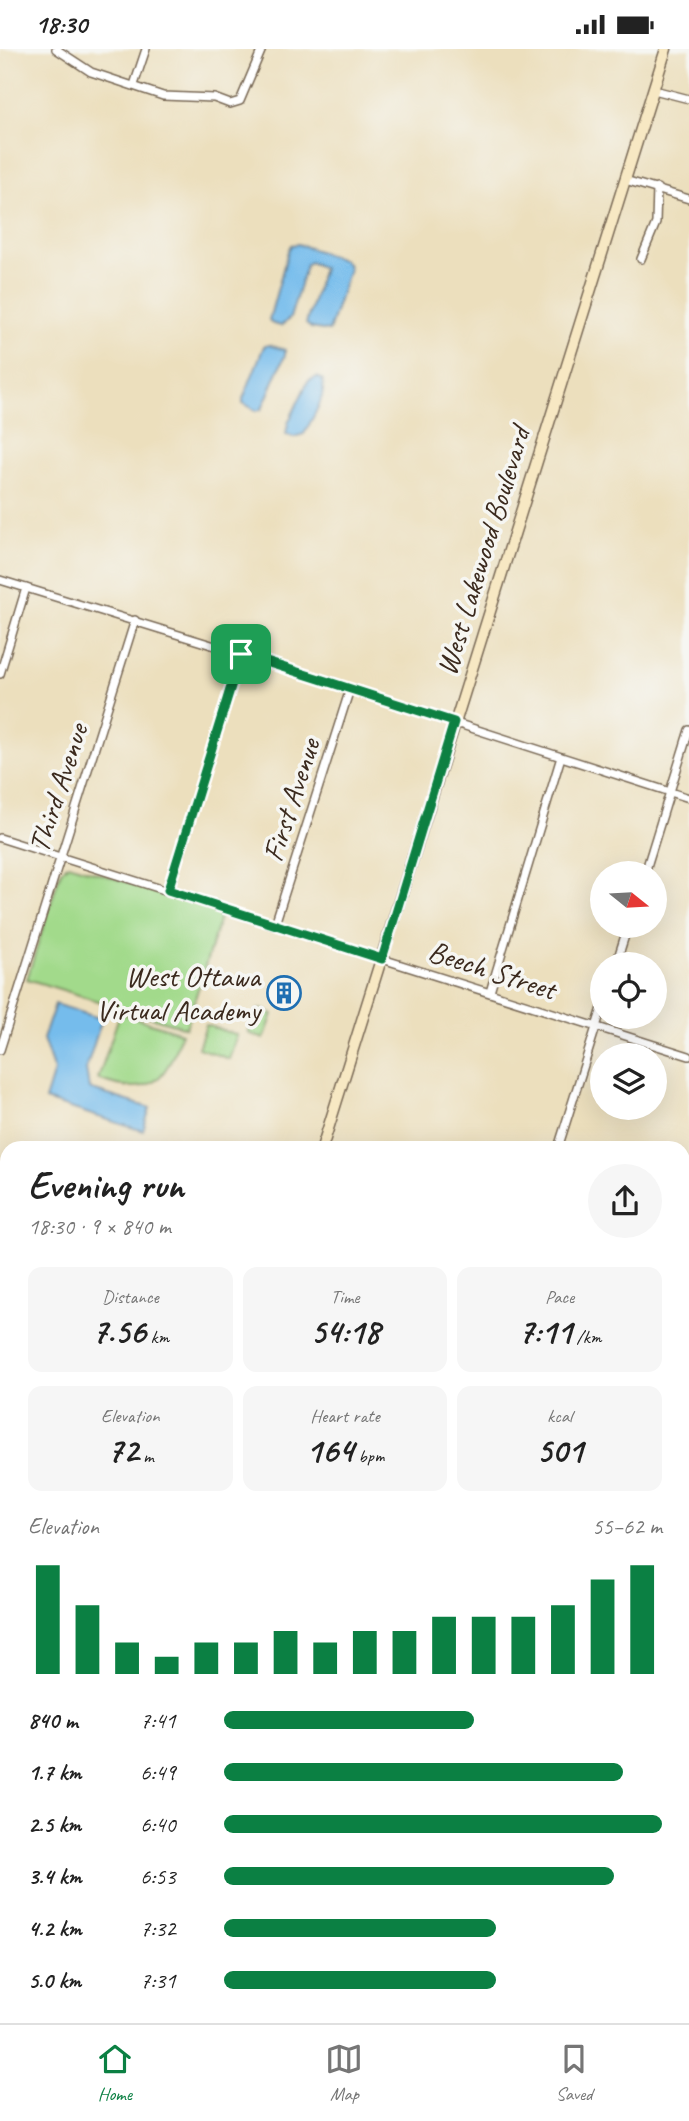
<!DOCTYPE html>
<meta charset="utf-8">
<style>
:root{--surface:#fff;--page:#f6f6f6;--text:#222;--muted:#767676;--line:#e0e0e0;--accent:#0b8043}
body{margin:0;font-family:Caveat,sans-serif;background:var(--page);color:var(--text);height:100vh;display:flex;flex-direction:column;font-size:26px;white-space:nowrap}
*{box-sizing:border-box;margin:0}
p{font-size:23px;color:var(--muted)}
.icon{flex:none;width:38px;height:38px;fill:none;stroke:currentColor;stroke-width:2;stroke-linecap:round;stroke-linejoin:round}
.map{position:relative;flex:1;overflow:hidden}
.panel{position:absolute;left:0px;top:1092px;width:690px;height:882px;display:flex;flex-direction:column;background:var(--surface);border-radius:21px 21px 0 0;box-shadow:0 7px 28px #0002}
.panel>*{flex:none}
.needle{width:46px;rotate:108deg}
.buttons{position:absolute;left:590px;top:812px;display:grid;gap:14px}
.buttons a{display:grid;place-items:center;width:77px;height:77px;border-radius:50%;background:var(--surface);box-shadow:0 7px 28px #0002;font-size:35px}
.pin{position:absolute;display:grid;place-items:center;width:60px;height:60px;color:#fff;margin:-30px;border-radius:14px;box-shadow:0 4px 10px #0006}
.round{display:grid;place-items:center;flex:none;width:74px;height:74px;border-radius:37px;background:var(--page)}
.headline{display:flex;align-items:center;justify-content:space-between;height:119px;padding:0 28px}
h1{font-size:38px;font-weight:600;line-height:52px}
.metrics{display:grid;grid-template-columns:repeat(3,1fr);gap:10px;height:119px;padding:7px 28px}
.metrics div{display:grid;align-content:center;border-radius:14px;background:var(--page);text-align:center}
.metrics b{font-size:35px;font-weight:600}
.metrics small{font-size:19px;font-weight:400}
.metrics p{font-size:19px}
.chart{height:196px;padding:14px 28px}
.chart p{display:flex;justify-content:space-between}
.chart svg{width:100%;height:126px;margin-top:7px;stroke:var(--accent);stroke-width:6}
ul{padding:0 28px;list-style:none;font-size:23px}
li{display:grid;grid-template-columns:112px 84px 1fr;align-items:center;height:52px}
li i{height:18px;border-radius:9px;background:var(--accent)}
.status{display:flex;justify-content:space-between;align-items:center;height:49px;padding:0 35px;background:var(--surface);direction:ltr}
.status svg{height:19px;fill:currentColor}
.dock{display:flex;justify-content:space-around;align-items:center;height:98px;border-top:2px solid var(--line);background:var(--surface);font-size:19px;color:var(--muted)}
.dock a{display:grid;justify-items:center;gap:4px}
.dock .active{color:var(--accent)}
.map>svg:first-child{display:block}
.green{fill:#a2da8b;stroke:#6e8254;stroke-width:2}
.water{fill:#74bcec;stroke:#587385;stroke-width:2}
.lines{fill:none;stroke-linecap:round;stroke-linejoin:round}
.street-casing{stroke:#796956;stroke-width:10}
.secondary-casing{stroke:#796956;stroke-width:13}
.street{stroke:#fff;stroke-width:7}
.secondary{stroke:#f7e8c3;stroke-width:10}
.route-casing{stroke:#fff;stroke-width:14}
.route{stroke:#0b8043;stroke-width:9}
.labels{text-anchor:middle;stroke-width:7;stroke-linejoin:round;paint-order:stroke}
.street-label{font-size:30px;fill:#3b2a1e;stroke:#f6f6f2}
.poi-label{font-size:30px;fill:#3b2a1e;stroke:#f6f6f2;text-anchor:end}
</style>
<div class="status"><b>18:30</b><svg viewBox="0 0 49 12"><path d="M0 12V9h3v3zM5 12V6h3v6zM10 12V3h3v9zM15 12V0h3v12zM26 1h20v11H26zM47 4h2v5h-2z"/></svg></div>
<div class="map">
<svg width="689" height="1974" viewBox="0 0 689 1974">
<rect width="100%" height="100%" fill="#f6f6f2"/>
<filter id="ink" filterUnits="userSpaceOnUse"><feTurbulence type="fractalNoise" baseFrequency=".0143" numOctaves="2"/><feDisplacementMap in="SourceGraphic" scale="14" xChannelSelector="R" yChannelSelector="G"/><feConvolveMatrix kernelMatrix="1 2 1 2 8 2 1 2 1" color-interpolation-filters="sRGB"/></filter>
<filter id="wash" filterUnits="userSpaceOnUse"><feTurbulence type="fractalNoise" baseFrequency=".00686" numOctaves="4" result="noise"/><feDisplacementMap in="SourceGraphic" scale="28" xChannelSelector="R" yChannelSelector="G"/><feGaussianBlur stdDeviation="1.57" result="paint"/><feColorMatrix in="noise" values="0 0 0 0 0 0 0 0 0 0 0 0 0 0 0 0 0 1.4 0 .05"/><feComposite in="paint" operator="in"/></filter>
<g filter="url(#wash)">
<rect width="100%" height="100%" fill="#ecdfbd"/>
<g class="green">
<polygon points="68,815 222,862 186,979 27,930 61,822"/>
<polygon points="261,960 273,965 264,990 248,984 258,961"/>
<path d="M120,964l61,20c-14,49 -32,66 -83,46z"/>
<polygon points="206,976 237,986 229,1010 198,999"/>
</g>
<g class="water">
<polygon points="298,195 343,211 348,216 349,220 329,282 311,279 306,275 323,219 310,213 306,216 290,269 281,277 273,275 269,271 288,202 291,196"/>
<polygon points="269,296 285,301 285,306 262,360 257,362 243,354 243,350 264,297"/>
<path d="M317,328l6,3c3,19 -11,38 -19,54l-10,3 -8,-3 2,-11 20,-42z"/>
<polygon points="55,955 102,970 86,1020 89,1040 150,1059 143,1082 45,1051 54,1022 43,990"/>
</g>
</g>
<g filter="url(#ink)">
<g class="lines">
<g class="street-casing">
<g id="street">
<polyline points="56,0 91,23 163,47 214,49 230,55 240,52 262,0"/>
<polyline points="134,36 146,0"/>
<polyline points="654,41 689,50"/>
<polyline points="625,131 689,150"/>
<polyline points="641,210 656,174 657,139"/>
<polyline points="0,531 241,605 689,749"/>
<polyline points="0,625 26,539"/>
<polyline points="0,789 689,1007"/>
<polyline points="645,824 689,681"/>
<polyline points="168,841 241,605"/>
<polyline points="275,875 350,640"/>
<polyline points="616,915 628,877"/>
<polyline points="490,943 561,708"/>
<polyline points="0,1001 135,571"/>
<polyline points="558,1099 602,959"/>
<polyline points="682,1264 689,1266"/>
<polyline points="682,1453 689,1431"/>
<polyline points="682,1905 689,1885"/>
<polyline points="207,1974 209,1967"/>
<polyline points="333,1974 335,1967"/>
<polyline points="455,1974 457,1967"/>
<polyline points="661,1974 663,1967"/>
</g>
</g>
<g class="secondary-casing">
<g id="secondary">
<polyline points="322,1099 666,0"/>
<polyline points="682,1610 689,1607"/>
<polyline points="682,1692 689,1694"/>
<polyline points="0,1782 7,1781"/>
<polyline points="40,1974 42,1967"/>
</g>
</g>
<use href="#street" class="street"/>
<use href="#secondary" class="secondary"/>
</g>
</g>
<g class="lines" filter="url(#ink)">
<g class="route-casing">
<polygon id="route" points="241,605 454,673 382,910 168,841"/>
</g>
<use href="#route" class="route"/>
</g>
<defs>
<g id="building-ring" transform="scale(1.75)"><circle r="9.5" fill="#f6f6f2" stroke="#1f6fb2" stroke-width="1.5"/><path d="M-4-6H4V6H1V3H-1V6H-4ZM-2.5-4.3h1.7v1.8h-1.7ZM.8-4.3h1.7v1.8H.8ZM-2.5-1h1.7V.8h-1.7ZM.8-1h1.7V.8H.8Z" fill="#1f6fb2"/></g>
</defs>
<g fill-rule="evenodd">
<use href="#building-ring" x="284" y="944"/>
</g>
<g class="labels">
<g class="street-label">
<text transform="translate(483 502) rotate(-73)" y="10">West Lakewood Boulevard</text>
<text transform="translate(58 739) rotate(-72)" y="10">Third Avenue</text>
<text transform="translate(291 751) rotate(-72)" y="10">First Avenue</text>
<text transform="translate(492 921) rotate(18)" y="10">Beech Street</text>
</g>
<g class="poi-label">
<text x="260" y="937">West Ottawa<tspan x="260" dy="34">Virtual Academy</tspan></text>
</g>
</g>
</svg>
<div class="buttons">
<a><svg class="needle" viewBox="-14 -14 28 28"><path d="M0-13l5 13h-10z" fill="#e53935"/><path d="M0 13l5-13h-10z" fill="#767676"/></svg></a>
<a><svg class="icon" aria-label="locate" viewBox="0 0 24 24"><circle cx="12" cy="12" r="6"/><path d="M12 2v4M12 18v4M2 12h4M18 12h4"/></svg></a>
<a><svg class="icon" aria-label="layers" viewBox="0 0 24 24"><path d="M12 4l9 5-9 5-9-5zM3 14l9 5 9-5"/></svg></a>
</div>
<div class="pin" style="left:241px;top:605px;background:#1e9e55"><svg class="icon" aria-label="arrive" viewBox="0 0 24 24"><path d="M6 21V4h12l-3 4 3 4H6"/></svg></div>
<section class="panel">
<div class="headline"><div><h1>Evening run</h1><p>18:30 · 9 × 840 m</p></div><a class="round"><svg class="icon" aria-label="share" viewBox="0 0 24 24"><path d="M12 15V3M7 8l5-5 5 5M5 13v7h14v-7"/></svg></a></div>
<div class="metrics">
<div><p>Distance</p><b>7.56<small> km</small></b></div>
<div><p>Time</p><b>54:18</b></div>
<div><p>Pace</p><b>7:11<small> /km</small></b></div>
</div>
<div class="metrics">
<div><p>Elevation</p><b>72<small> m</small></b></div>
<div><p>Heart rate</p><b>164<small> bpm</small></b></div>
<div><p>kcal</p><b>501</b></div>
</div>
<div class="chart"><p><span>Elevation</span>55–62 m</p>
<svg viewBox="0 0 160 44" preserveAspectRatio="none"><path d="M5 44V6M15 44V20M25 44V33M35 44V38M45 44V33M55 44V33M65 44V29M75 44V33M85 44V29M95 44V29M105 44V24M115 44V24M125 44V24M135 44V20M145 44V11M155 44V6"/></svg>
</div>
<ul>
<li><b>840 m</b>7:41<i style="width:57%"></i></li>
<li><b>1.7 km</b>6:49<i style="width:91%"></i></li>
<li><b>2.5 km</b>6:40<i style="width:100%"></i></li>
<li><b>3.4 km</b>6:53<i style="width:89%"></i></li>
<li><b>4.2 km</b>7:32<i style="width:62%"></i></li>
<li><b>5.0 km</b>7:31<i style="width:62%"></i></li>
</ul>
</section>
</div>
<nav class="dock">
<a class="active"><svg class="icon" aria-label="home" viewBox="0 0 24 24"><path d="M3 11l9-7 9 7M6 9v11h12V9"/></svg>Home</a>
<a><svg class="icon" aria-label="map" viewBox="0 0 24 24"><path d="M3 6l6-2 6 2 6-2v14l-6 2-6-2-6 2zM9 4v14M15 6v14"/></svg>Map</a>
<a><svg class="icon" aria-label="saved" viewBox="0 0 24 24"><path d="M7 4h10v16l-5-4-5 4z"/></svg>Saved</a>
</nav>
